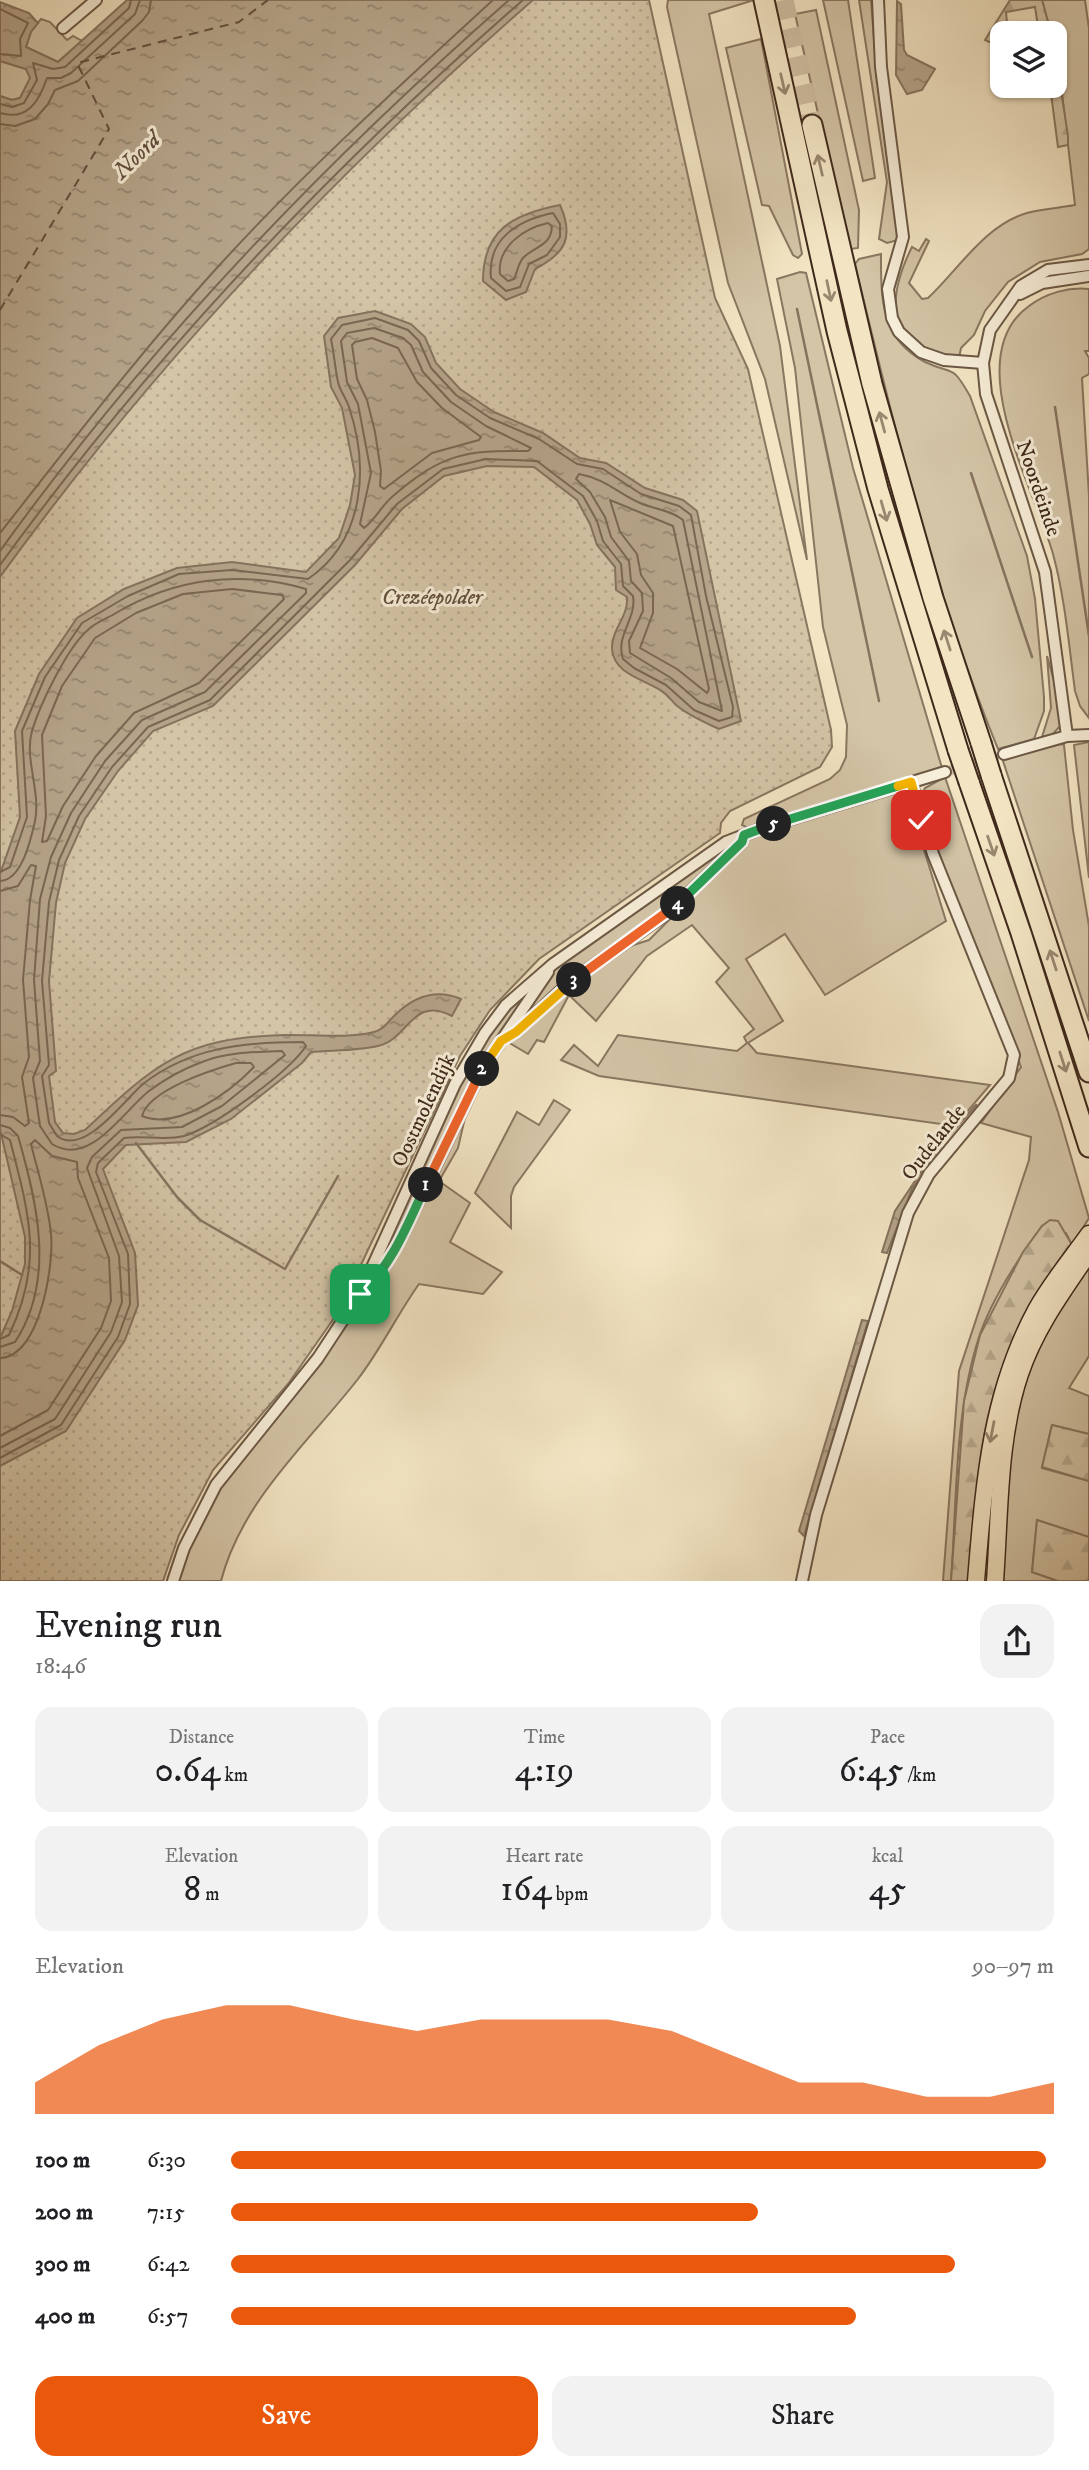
<!DOCTYPE html>
<meta charset="utf-8">
<style>
:root{--surface:#fff;--page:#f2f2f2;--text:#202124;--muted:#757577;--accent:#ea580c}
body{margin:0;font-family:"IM FELL DW Pica",serif;background:var(--page);color:var(--text);height:100vh;display:flex;flex-direction:column;font-size:26px;white-space:nowrap}
*{box-sizing:border-box;margin:0}
p{font-size:23px;color:var(--muted)}
.icon{flex:none;width:38px;height:38px;fill:none;stroke:currentColor;stroke-width:2;stroke-linecap:round;stroke-linejoin:round}
.map{position:relative;height:1581px;overflow:hidden}
.sheet{display:flex;flex-direction:column;background:var(--surface);flex:1}
.sheet>*{flex:none}
.buttons{position:absolute;left:990px;top:21px;display:grid;gap:14px}
.buttons a{display:grid;place-items:center;width:77px;height:77px;border-radius:14px;background:var(--surface);box-shadow:0 2px 5px #0004;font-size:35px}
.pin{position:absolute;display:grid;place-items:center;width:60px;height:60px;color:#fff;margin:-30px;border-radius:14px;box-shadow:0 4px 10px #0006}
.km{position:absolute;width:35px;height:35px;margin:-18px;border-radius:50%;background:#222;color:#fff;font-size:19px;line-height:35px;text-align:center}
.round{display:grid;place-items:center;flex:none;width:74px;height:74px;border-radius:21px;background:var(--page)}
.headline{display:flex;align-items:center;justify-content:space-between;height:119px;padding:0 35px}
h1{font-size:38px;font-weight:600;line-height:52px}
.metrics{display:grid;grid-template-columns:repeat(3,1fr);gap:10px;height:119px;padding:7px 35px}
.metrics div{display:grid;align-content:center;border-radius:18px;background:var(--page);text-align:center}
.metrics b{font-size:35px;font-weight:600}
.metrics small{font-size:19px;font-weight:400}
.metrics p{font-size:19px}
.chart{height:196px;padding:14px 35px}
.chart p{display:flex;justify-content:space-between}
.chart svg{width:100%;height:126px;margin-top:7px;fill:var(--accent);opacity:.7}
.button{display:flex;gap:14px;margin-top:auto;padding:14px 35px}
.button a{flex:1;height:80px;border-radius:21px;background:var(--accent);color:#fff;font-size:28px;font-weight:600;line-height:80px;text-align:center}
.button a+a{background:var(--page);color:var(--text)}
ul{padding:0 35px;list-style:none;font-size:23px}
li{display:grid;grid-template-columns:112px 84px 1fr;align-items:center;height:52px}
li i{height:18px;border-radius:9px;background:var(--accent)}
.map>svg:first-child{display:block}
.grass{fill:#d4c5a7;stroke:#8a7761;stroke-width:2}
.forest{fill:url(#forest-firs);stroke:#8a7761;stroke-width:2}
.park{fill:url(#park-dots);stroke:#8a7761;stroke-width:2}
.water{fill:url(#water-ripples);stroke:#86735e;stroke-width:2}
.lines{fill:none;stroke-linecap:round;stroke-linejoin:round}
.shore{stroke:#7a6753;stroke-width:2}
.stream{stroke:#86735e;stroke-width:2.5}
.ferry{stroke:#634e3d;stroke-width:2;stroke-dasharray:9 7;stroke-linecap:butt}
.street-tunnel{stroke:#cfbfa2;stroke-width:10;stroke-dasharray:10 5;stroke-linecap:butt}
.highway-tunnel{stroke:#cfbfa2;stroke-width:19;stroke-dasharray:19 10;stroke-linecap:butt}
.street-casing{stroke:#6c5845;stroke-width:14}
.primary-casing{stroke:#3f291b;stroke-width:19}
.highway-casing{stroke:#3f291b;stroke-width:23}
.street{stroke:#f7eed9;stroke-width:10}
.primary{stroke:#f3e5c4;stroke-width:16}
.highway{stroke:#f3e5c4;stroke-width:19}
.highway-bridge-casing{stroke:#3f291b;stroke-width:23;stroke-linecap:butt}
.highway-bridge{stroke:#f3e5c4;stroke-width:19}
.oneway{stroke:#998770}
.split-1-casing{stroke:#fff;stroke-width:14}
.split-2-casing{stroke:#fff;stroke-width:14}
.split-3-casing{stroke:#fff;stroke-width:14}
.split-4-casing{stroke:#fff;stroke-width:14}
.split-5-casing{stroke:#fff;stroke-width:14}
.split-6-casing{stroke:#fff;stroke-width:14}
.split-7-casing{stroke:#fff;stroke-width:14}
.split-1{stroke:#22a559;stroke-width:9}
.split-2{stroke:#f0652b;stroke-width:9}
.split-3{stroke:#f5b400;stroke-width:9}
.split-4{stroke:#f0652b;stroke-width:9}
.split-5{stroke:#22a559;stroke-width:9}
.split-6{stroke:#22a559;stroke-width:9}
.split-7{stroke:#f5b400;stroke-width:9}
.labels{text-anchor:middle;stroke-width:6;stroke-linejoin:round;paint-order:stroke}
.street-label{font-size:21px;fill:#3f291b;stroke:#f7eed9}
.park-label{font-size:21px;font-style:italic;fill:#64503e;stroke:#f7eed9}
.water-label{font-size:23px;font-style:italic;fill:#634e3d;stroke:#f7eed9}
</style>
<div class="map">
<svg width="1089" height="1581" viewBox="0 0 1089 1581">
<defs>
<pattern id="forest-firs" width="22" height="20" patternUnits="userSpaceOnUse" patternTransform="scale(1.75)"><rect width="22" height="20" fill="#d4c5a7"/><path d="M5 1l3.5 6h-7zM16 11l3.5 6h-7z" fill="#b7a98f"/></pattern>
<pattern id="park-dots" width="8" height="8" patternUnits="userSpaceOnUse" patternTransform="scale(1.75)"><rect width="8" height="8" fill="#d4c5a7"/><path d="M2 2h.1M6 6h.1" fill="none" stroke="#b7a98f" stroke-width="1.8" stroke-linecap="round"/></pattern>
<pattern id="water-ripples" width="26" height="14" patternUnits="userSpaceOnUse" patternTransform="scale(1.75)"><rect width="26" height="14" fill="#b6a58b"/><path d="M2 4q2-2 4 0t4 0M15 11q2-2 4 0t4 0" fill="none" stroke="#958671"/></pattern>
</defs>
<rect width="100%" height="100%" fill="#f3e5c4"/>
<filter id="stains"><feTurbulence type="fractalNoise" baseFrequency=".00286" numOctaves="4"/><feColorMatrix values="0 0 0 0 .2 0 0 0 0 .09 0 0 0 0 .02 0 0 0 .5 -.17"/></filter>
<radialGradient id="worn" r=".72"><stop offset=".6" stop-color="#630" stop-opacity="0"/><stop offset="1" stop-color="#630" stop-opacity=".3"/></radialGradient>
<g class="grass">
<polygon points="668,0 754,0 709,14 780,346 807,560 765,379 728,283 667,7"/>
<polygon points="823,0 848,0 875,178 863,181"/>
<polygon points="859,0 871,0 877,78 899,229 898,240 887,243 879,239 887,182"/>
<path d="M1042,0h43l4,28v221l-7,5 -42,8 -32,20 -23,29 -11,24 -13,13 -2,10c-73,-7 -74,-57 -47,-111l7,4 7,-12 3,2 -20,42 13,16 6,-1c30,-28 57,-73 99,-85 15,-4 32,-5 48,-8l-20,-172h-4z"/>
<polygon points="816,10 859,210 858,248 851,249 845,230 795,14"/>
<polygon points="41,19 50,22 67,40 73,36 82,41 58,62 26,47 31,31"/>
<polygon points="761,39 802,254 798,258 793,255 769,206 762,205 726,48"/>
<polygon points="0,61 26,69 31,78 20,98 12,100 0,96"/>
<path d="M881,254c0,44 -1,85 44,108 30,14 26,1 45,34l57,160 8,43 9,98v14l-10,28 -36,10c-64,-156 -104,-322 -143,-485l4,-5z"/>
<polygon points="800,272 806,273 853,468 942,768 750,829 742,825 744,819 830,779 840,770 846,757 847,725 823,627 795,368 777,279"/>
<path d="M1089,289v62h-4l4,7v16l-7,4 7,118v222l-9,-12 -5,-15c-6,-45 -10,-93 -22,-137 -18,-65 -95,-197 -24,-248 17,-13 39,-19 60,-17z"/>
<polygon points="1047,656 1060,702 1061,725 1052,735 1042,737 1051,708"/>
<polygon points="1089,742 1089,878 1074,745"/>
<polygon points="1061,744 1064,745 1073,830 1089,926 1089,1021 1002,758"/>
<path d="M945,777l113,335 31,106 -17,27 -6,-12 -24,-7c-24,33 -50,72 -63,111 -25,77 -22,164 -28,244h-8l16,-210 70,-211 2,-23 -50,-14 40,-56 -96,-250 -4,-20 4,-9z"/>
<polygon points="896,792 908,798 946,921 825,995 785,934 746,959 783,1021 748,1043 757,1053 990,1085 955,1126 599,1076 561,1060 574,1045 598,1066 618,1035 737,1051 747,1043 744,1037 754,1029 716,982 729,968 692,925 647,956 596,1021 569,995 544,1042 537,1040 528,1054 508,1042 566,989 624,948 649,940 752,837"/>
<polygon points="733,844 668,909 511,1031 553,969"/>
<path d="M534,983l-134,249 -27,42c44,-95 85,-220 161,-291z"/>
<path d="M470,1096l-12,52 -19,33 31,22 -20,39 52,30 -19,22 -64,-10c-22,31 -38,65 -61,95 -50,64 -116,121 -137,202h-44l8,-26 28,-60 121,-152 72,-108z"/>
<polygon points="554,1100 570,1110 514,1187 511,1196 511,1228 475,1193 517,1112 539,1125"/>
<path d="M1089,1265v91l-20,32 20,8v38l-37,-9 -10,43 47,13v56l-52,-17 -5,52 26,9h-59c5,-73 3,-155 34,-223 15,-34 35,-63 56,-93z"/>
</g>
<g class="forest">
<polygon points="1010,0 1042,0 1051,33 1039,33 1035,7 1006,12 1008,33 1003,33 1003,48 985,40"/>
<polygon points="1055,51 1068,136 1068,145 1058,147 1050,86 1055,86"/>
<path d="M1050,1220l8,1 14,24c-19,30 -42,59 -57,91 -38,84 -38,155 -45,245h-19l13,-180 16,-66 43,-83 19,-26z"/>
<polygon points="1052,1425 1089,1434 1089,1481 1042,1467"/>
<polygon points="1037,1520 1089,1537 1089,1581 1058,1581 1032,1572"/>
</g>
<polygon class="park" points="527,0 649,0 715,298 748,369 831,730 832,747 820,767 730,811 721,823 720,833 539,959 490,1010 460,1056 339,1311 288,1384 213,1470 179,1535 163,1581 0,1581 0,568 122,411 325,184"/>
<g class="water">
<path d="M127,0h406c-198,173 -379,364 -533,577v-481l12,4 8,-2 10,-20 -4,-9 -26,-8v-59l29,11 9,10 -7,9 -5,15 32,15z"/>
<polygon points="897,1 901,4 904,50 907,55 935,69 922,90 907,94 896,75"/>
<path d="M560,205c14,32 6,48 -25,64l-9,23 -20,8 -23,-19c0,-52 31,-67 77,-76z"/>
<path d="M375,311l36,13 14,13 11,26 24,26 34,23 49,21 37,25 26,5 39,25 38,12 14,11 44,210 -22,8c-15,-7 -30,-13 -43,-24 -5,-5 -10,-12 -16,-15 -17,-11 -46,-16 -48,-41 -1,-19 17,-33 15,-52l-11,-7 -1,-23 -18,-22 -7,-21 -13,-24 -43,-33 -47,-1 -43,10 -42,33 -47,56 -142,141 -60,25 -35,40 -33,48 -20,44 -9,40 -7,78 7,90 -7,5 6,46 8,11 11,1 11,-4c70,-66 98,-92 198,-95 29,-1 62,4 91,-3 9,-2 14,-10 20,-16 19,-19 41,-28 67,-17l-9,17c-40,-21 -43,23 -74,30 -22,5 -45,4 -67,6l-9,11 -71,56 -45,23 -60,3 -23,24 32,84 3,52 -13,35 -59,91 -66,35v-128l12,-27 13,-47v-27l-25,-108v-255l20,-57 -5,-86 24,-57 38,-56 47,-29 53,-21 55,-6 74,10 33,-34 11,-33 5,-30 -13,-67 -11,-21 -7,-51 14,-18z"/>
<polygon points="939,1145 943,1149 912,1189 887,1253 882,1252 895,1211"/>
<polygon points="862,1320 868,1321 804,1536 799,1531"/>
</g>
<g class="lines">
<g class="shore">
<polyline points="0,9 28,23 20,39 21,56 0,54"/>
<polyline points="0,104 12,107 24,103 37,80 33,63 53,69 65,67 129,8 131,0"/>
<path d="M0,113c27,8 39,-11 47,-35h14l10,-5 64,-59 5,-14"/>
<polyline points="0,124 15,126 35,119 48,104 55,90 78,81 142,21 149,12 151,0"/>
<path d="M553,213l7,11v13l-13,18 -18,9 -9,23 -14,4 -15,-13c-4,-40 28,-58 62,-65z"/>
<path d="M548,223l4,3c-1,21 -18,20 -29,32 -5,6 -6,15 -9,21l-6,2 -8,-7c-3,-28 25,-46 48,-51z"/>
<path d="M374,328l29,10 8,7 12,27 28,30 35,24 45,22 -3,3c-64,-1 -86,3 -135,45 -11,9 -18,24 -29,32l-4,-4 11,-51 -13,-69 -11,-22 -6,-41 6,-8z"/>
<polygon points="372,338 398,348 417,382 442,408 481,437 479,440 432,453 384,489 380,486 381,471 375,432 367,400 357,379 352,345 355,342"/>
<path d="M579,474c27,5 38,19 61,29 14,6 31,7 43,17l39,191 -23,-9 -28,-24 -41,-25 -1,-12 14,-30 -1,-18 -11,-12 -2,-20 -18,-24 -6,-20 -15,-25 -14,-13z"/>
<polygon points="610,500 673,526 709,689 707,693 677,669 640,648 653,613 653,593 641,575 637,554 620,532"/>
<path d="M0,533c70,-89 139,-179 215,-263 87,-96 183,-183 278,-270"/>
<path d="M0,551c146,-203 321,-386 509,-551"/>
<path d="M0,565c151,-208 329,-396 523,-565"/>
<polygon points="232,589 282,595 284,599 199,683 134,713 96,756 63,806 47,841 42,842 46,816 42,735 62,686 95,638 136,613 183,594"/>
<path d="M0,872l10,-5 17,-50 -5,-86 23,-54 37,-54 46,-27 51,-22 53,-4 76,9c57,-39 61,-112 41,-172 -3,-9 -9,-16 -11,-25 -3,-14 -4,-29 -7,-43l11,-14 33,-7 33,12 11,11 12,27 25,27 34,23 49,21 38,25 26,5 38,25 38,12 12,9 15,81 27,111 -1,10 -13,4 -25,-11 -28,-25 -32,-17 -11,-9c-8,-24 14,-40 10,-63l-10,-10 -2,-22 -18,-23 -6,-20 -14,-25 -46,-35 -51,-2 -43,10 -46,35 -47,56 -140,140 -62,27 -36,40 -33,49 -20,44 -10,42 -7,79 7,84 -7,11 7,47 8,13c27,21 67,-36 86,-52 47,-37 102,-42 160,-42l3,4c-17,26 -92,81 -122,90 -19,5 -41,-1 -60,2l-26,25 -2,9 32,82 2,50 -12,33 -57,88 -61,33"/>
<path d="M0,881c22,-1 31,-42 35,-60 6,-29 -11,-63 -3,-90 8,-27 36,-85 57,-102 7,-7 19,-11 27,-16 59,-35 124,-43 190,-24v4l-101,99 -63,28 -37,41 -34,52 -20,44 -11,42 -6,81 6,81 -7,17 7,48 12,18c38,24 72,-34 97,-53 16,-12 34,-22 53,-29 25,-10 53,-10 80,-11l3,4 -63,51 -40,21 -61,3 -29,27 -5,11 32,88 3,46 -11,30 -56,87 -55,29"/>
<polyline points="0,891 18,886 31,865 36,866 30,900 23,980 29,1057 22,1077 29,1123 25,1126 13,1117 0,1115"/>
<path d="M236,1063h15l3,4c-24,25 -76,64 -112,49 7,-26 69,-46 94,-53z"/>
<path d="M0,1125l10,3 8,8c19,66 38,144 -3,206l-15,5"/>
<path d="M0,1134l10,6c19,74 34,122 -1,195l-9,4"/>
<path d="M0,1358c40,-1 54,-93 51,-124 -3,-31 -13,-61 -20,-90l4,-4 17,16 25,6 1,16 31,80 2,43 -10,27 -53,82 -48,26"/>
</g>
<g class="stream">
<polyline points="797,309 879,701"/>
<polyline points="1055,407 1089,636"/>
<polyline points="971,473 1032,657"/>
<polyline points="948,1137 976,1105"/>
<polyline points="136,1143 177,1197 200,1220 285,1269 338,1176"/>
<polyline points="0,1261 22,1275"/>
</g>
<polyline class="ferry" points="0,310 109,129 77,63 239,22 268,0"/>
<polyline class="street-tunnel" points="945,772 1004,754"/>
<polyline class="highway-tunnel" points="784,0 812,125"/>
<g class="street-casing">
<g id="street">
<polyline points="878,0 881,67 903,237 888,289 892,318 899,332 921,352 944,360 983,363"/>
<polyline points="63,28 96,0"/>
<polyline points="1020,294 1042,283 1089,276"/>
<polyline points="1067,736 1045,572 986,394 983,363 990,330 1021,286 1048,270 1089,265"/>
<polyline points="1004,754 1067,736 1089,735"/>
<polyline points="503,1039 516,1032 569,983 670,911 742,842 744,835"/>
<polyline points="367,1288 403,1234 482,1069 548,972"/>
<polyline points="173,1581 184,1548 216,1485 318,1358 360,1294 455,1084 485,1033 506,1005 553,964 726,842 765,827 945,772"/>
<polyline points="802,1581 816,1515 908,1213 929,1174 1009,1078 1014,1055 933,854 911,782"/>
</g>
</g>
<g class="primary-casing">
<g id="primary">
<path d="M976,1581c8,-95 14,-186 60,-271 15,-27 35,-51 53,-76"/>
<path d="M995,1581c5,-68 3,-142 25,-207 15,-45 43,-83 69,-121"/>
</g>
</g>
<g class="highway-casing">
<g id="highway">
<polyline points="764,0 837,331 878,489 958,750"/>
<polyline points="812,125 872,384 933,598 981,743"/>
<polyline points="991,775 1089,1072"/>
<polyline points="969,782 1021,933 1089,1147"/>
</g>
</g>
<use href="#street" class="street"/>
<use href="#primary" class="primary"/>
<use href="#highway" class="highway"/>
<g class="highway-bridge-casing">
<g id="highway-bridge">
<polyline points="981,743 991,775"/>
<polyline points="958,750 969,782"/>
</g>
</g>
<use href="#highway-bridge" class="highway-bridge"/>
</g>
<defs><path id="oneway-shaft" d="M-6 0H5M1.5-3L5.5 0L1.5 3" fill="none" stroke-width="1.6" stroke-linecap="round" stroke-linejoin="round" transform="scale(1.75)"/></defs>
<g class="oneway">
<use href="#oneway-shaft" transform="translate(783 84) rotate(77)"/>
<use href="#oneway-shaft" transform="translate(820 165) rotate(-103)"/>
<use href="#oneway-shaft" transform="translate(829 291) rotate(78)"/>
<use href="#oneway-shaft" transform="translate(882 422) rotate(-105)"/>
<use href="#oneway-shaft" transform="translate(884 511) rotate(74)"/>
<use href="#oneway-shaft" transform="translate(947 640) rotate(-108)"/>
<use href="#oneway-shaft" transform="translate(991 846) rotate(71)"/>
<use href="#oneway-shaft" transform="translate(1053 960) rotate(-108)"/>
<use href="#oneway-shaft" transform="translate(1063 1062) rotate(72)"/>
<use href="#oneway-shaft" transform="translate(992 1432) rotate(101)"/>
</g>
<g class="lines">
<g class="split-1-casing">
<path id="split-1" d="M360,1294c32,-28 48,-71 66,-109"/>
</g>
<g class="split-2-casing">
<polyline id="split-2" points="426,1185 482,1069"/>
</g>
<g class="split-3-casing">
<polyline id="split-3" points="482,1069 501,1041 516,1032 574,980"/>
</g>
<g class="split-4-casing">
<polyline id="split-4" points="574,980 678,904"/>
</g>
<g class="split-5-casing">
<polyline id="split-5" points="678,904 742,842 744,835 774,824"/>
</g>
<g class="split-6-casing">
<polyline id="split-6" points="774,824 898,786"/>
</g>
<g class="split-7-casing">
<polyline id="split-7" points="898,786 911,782 921,820"/>
</g>
<use href="#split-1" class="split-1"/>
<use href="#split-2" class="split-2"/>
<use href="#split-3" class="split-3"/>
<use href="#split-4" class="split-4"/>
<use href="#split-5" class="split-5"/>
<use href="#split-6" class="split-6"/>
<use href="#split-7" class="split-7"/>
</g>
<g class="labels">
<g class="street-label">
<text transform="translate(1039 488) rotate(71)" y="7">Noordeinde</text>
<text transform="translate(423 1110) rotate(-65)" y="7">Oostmolendijk</text>
<text transform="translate(933 1142) rotate(-52)" y="7">Oudelande</text>
</g>
<g class="park-label">
<text x="432" y="604">Crezéepolder</text>
</g>
<g class="water-label">
<text transform="translate(136 155) rotate(-45)" y="8">Noord</text>
</g>
</g>
<rect width="100%" height="100%" filter="url(#stains)"/>
<rect width="100%" height="100%" fill="url(#worn)"/>
</svg>
<div class="buttons">
<a><svg class="icon" aria-label="layers" viewBox="0 0 24 24"><path d="M12 4l9 5-9 5-9-5zM3 14l9 5 9-5"/></svg></a>
</div>
<div class="pin" style="left:360px;top:1294px;background:#1e9e55"><svg class="icon" aria-label="arrive" viewBox="0 0 24 24"><path d="M6 21V4h12l-3 4 3 4H6"/></svg></div>
<div class="pin" style="left:921px;top:820px;background:#d93025"><svg class="icon" aria-label="check" viewBox="0 0 24 24"><path d="M5 12l5 5 9-10"/></svg></div>
<b class="km" style="left:426px;top:1185px">1</b>
<b class="km" style="left:482px;top:1069px">2</b>
<b class="km" style="left:574px;top:980px">3</b>
<b class="km" style="left:678px;top:904px">4</b>
<b class="km" style="left:774px;top:824px">5</b>
</div>
<section class="sheet">
<div class="headline"><div><h1>Evening run</h1><p>18:46</p></div><a class="round"><svg class="icon" aria-label="share" viewBox="0 0 24 24"><path d="M12 15V3M7 8l5-5 5 5M5 13v7h14v-7"/></svg></a></div>
<div class="metrics">
<div><p>Distance</p><b>0.64<small> km</small></b></div>
<div><p>Time</p><b>4:19</b></div>
<div><p>Pace</p><b>6:45<small> /km</small></b></div>
</div>
<div class="metrics">
<div><p>Elevation</p><b>8<small> m</small></b></div>
<div><p>Heart rate</p><b>164<small> bpm</small></b></div>
<div><p>kcal</p><b>45</b></div>
</div>
<div class="chart"><p><span>Elevation</span>90–97 m</p>
<svg viewBox="0 0 160 44" preserveAspectRatio="none"><path d="M0 44V33L10 20L20 11L30 6L40 6L50 11L60 15L70 11L80 11L90 11L100 15L110 24L120 33L130 33L140 38L150 38L160 33V44z"/></svg>
</div>
<ul>
<li><b>100 m</b>6:30<i style="width:99%"></i></li>
<li><b>200 m</b>7:15<i style="width:64%"></i></li>
<li><b>300 m</b>6:42<i style="width:88%"></i></li>
<li><b>400 m</b>6:57<i style="width:76%"></i></li>
</ul>
<div class="button"><a>Save</a><a>Share</a></div>
</section>
